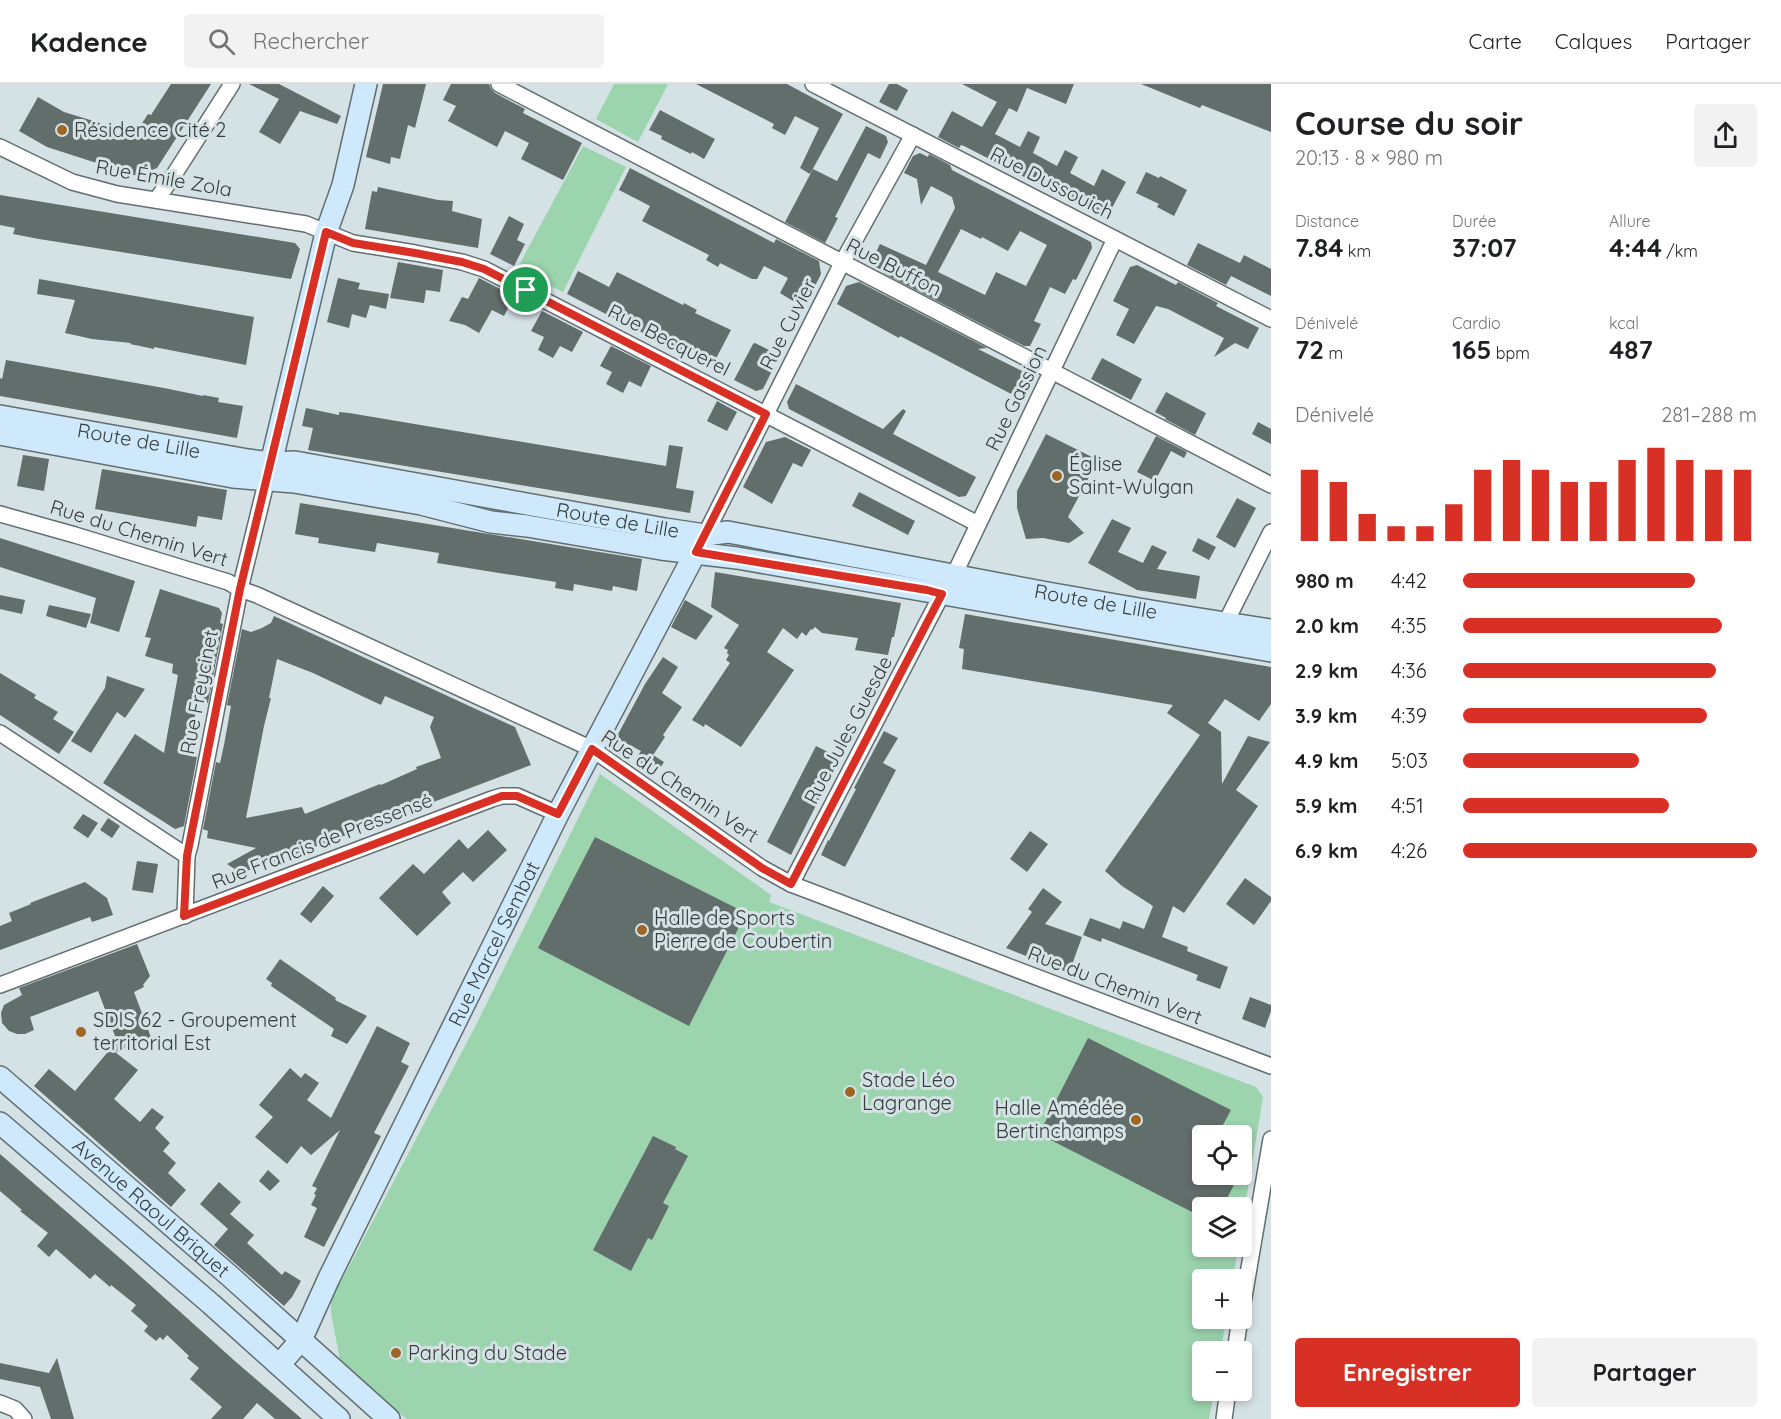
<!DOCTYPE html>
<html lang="fr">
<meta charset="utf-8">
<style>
:root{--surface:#fff;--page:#f2f2f2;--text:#202124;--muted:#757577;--line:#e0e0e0;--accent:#d93025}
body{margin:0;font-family:Quicksand,sans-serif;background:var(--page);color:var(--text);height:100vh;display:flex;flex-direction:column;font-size:22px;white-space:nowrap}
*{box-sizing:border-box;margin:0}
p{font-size:20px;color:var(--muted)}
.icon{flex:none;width:33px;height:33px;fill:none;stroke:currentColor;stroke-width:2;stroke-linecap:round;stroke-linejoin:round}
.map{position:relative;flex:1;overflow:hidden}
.side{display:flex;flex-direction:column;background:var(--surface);width:510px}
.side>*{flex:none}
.buttons{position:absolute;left:1192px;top:1041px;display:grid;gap:12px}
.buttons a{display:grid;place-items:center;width:60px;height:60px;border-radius:6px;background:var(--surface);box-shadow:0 3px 9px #0003;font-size:30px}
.pin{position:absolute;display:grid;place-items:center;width:51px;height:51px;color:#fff;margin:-26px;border:3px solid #fff;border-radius:50%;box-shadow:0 2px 6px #0007}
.round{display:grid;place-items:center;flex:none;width:63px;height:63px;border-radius:6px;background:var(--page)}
.summary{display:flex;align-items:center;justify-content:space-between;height:102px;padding:0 24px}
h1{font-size:33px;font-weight:800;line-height:45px}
.figures{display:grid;grid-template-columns:repeat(3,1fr);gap:9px;height:102px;padding:6px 24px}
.figures div{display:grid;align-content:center}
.figures b{font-size:26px;font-weight:800}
.figures small{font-size:16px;font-weight:400}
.figures p{font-size:16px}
.chart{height:168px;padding:12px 24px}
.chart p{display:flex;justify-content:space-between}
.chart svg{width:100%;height:108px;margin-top:6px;stroke:var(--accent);stroke-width:6}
.primary-button{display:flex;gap:12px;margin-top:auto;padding:12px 24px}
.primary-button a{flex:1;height:69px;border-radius:6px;background:var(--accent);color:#fff;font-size:24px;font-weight:800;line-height:69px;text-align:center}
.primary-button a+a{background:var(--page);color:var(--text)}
ul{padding:0 24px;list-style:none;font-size:20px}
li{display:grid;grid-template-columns:96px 72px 1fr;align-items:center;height:45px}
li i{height:15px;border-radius:8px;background:var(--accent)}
header{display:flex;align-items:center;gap:36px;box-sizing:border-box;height:84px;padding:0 30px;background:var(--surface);border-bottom:2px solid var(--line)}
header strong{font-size:28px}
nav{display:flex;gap:33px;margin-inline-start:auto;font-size:21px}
.search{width:420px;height:54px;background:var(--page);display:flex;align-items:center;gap:15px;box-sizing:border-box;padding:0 21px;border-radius:6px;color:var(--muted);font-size:22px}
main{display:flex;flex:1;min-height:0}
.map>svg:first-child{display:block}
.green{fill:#9bd4ad;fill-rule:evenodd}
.building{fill:#626e6c;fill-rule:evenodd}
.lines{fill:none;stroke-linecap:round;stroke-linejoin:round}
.street-casing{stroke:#626e70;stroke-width:18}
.secondary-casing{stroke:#626e70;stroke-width:24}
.street{stroke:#fff;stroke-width:15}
.secondary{stroke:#cee9fc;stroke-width:21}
.route-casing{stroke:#fff;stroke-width:12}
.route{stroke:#d93025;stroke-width:8}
.poi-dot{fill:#9f6623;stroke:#d5e2e5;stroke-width:2}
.labels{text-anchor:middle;stroke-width:6;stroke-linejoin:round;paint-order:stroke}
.poi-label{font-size:20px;fill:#373c3d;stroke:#d5e2e5;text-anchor:start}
.street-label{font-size:20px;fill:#373c3d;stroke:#d5e2e5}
</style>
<header>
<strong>Kadence</strong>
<div class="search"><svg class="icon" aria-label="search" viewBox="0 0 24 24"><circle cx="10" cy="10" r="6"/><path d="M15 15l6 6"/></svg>Rechercher</div>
<nav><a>Carte</a><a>Calques</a><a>Partager</a></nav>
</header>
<main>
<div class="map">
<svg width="1271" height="1335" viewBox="0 0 1271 1335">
<rect width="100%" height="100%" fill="#d5e2e5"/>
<g class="green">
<polygon points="614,0 668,0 638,58 596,35"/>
<polygon points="583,62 626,83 563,208 517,185"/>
<path d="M600,690l171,121 -2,7 487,185 7,10 -21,127v-16h-39v38l35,1 -5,32 -30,1v38l23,1 -5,32 -18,1v38l11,1 -5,28h-802l-23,-18 -41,-37 -3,-4 -9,-47v-17l15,-24 130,-247zM1203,1052h39v38h-39z"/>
</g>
<g class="building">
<polygon points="171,0 211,0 157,84 137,92 47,63 19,47 38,13 64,28 100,39 98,44 132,55 148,30 151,31"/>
<polygon points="249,0 279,0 341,32 337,40 300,27 280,60 259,48 279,15"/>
<polygon points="383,0 426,0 415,44 408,41 400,75 391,73 390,80 366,73"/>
<polygon points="451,0 489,0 491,5 495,9 525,25 523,29 582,59 563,96 521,75 529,59 505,47 497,63 448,37 456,22 443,16"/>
<polygon points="696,0 787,0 843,30 810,90 800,84 819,44 795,32 785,51 772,44 774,40"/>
<polygon points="889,0 897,0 908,6 897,27 879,18"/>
<polygon points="962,0 1074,0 1066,20 1027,4 1017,28 1009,24 995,50 1020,63 1028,47 1040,53 1033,69 1057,82 1065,66 1078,73 1070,89 1094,102 1102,85 1126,98 1106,135 964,62 961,61 959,64 938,53 952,27 982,43 997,18"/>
<polygon points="1141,0 1271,0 1271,48 1202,21 1200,24"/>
<polygon points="660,26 715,55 704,75 692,68 691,70 661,55 662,52 649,46"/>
<polygon points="866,42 886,52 888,58 880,75 868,69 835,133 838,134 825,159 785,138 813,85 837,97"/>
<path d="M920,69l8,4 1,-3 21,11 2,5 139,72 1,6 -16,32 -3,-1 -8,15 -15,-7 -16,34 7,3 -11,22h-6l-141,-73 3,-1 -16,-8 10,-20 46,21 29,-57 -3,-11 -21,-11 -10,19 -4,-26 -13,-6 9,-17zM961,145l20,10 1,-2 26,14 12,-20 27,14 -21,41 -30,-14 -11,23 -47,-23z"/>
<polygon points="630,84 774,159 776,155 819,177 821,190 813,206 802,201 793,217 780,209 788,194 764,182 757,195 752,195 720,179 718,183 706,176 709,171 642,137 650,122 619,106"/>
<polygon points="1146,88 1159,94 1160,92 1187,106 1174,132 1157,123 1159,120 1136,109"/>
<polygon points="378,103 438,116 453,117 452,127 482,135 478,164 365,145 372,107 377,108"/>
<polygon points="0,111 295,159 300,165 291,195 39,155 13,150 15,144 0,141"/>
<polygon points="509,132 524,140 517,156 525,160 514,182 490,170"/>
<polygon points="1198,159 1240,179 1244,171 1271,185 1271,212 1231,192 1226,201 1187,181"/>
<polygon points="398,178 443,186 440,208 426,206 424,219 390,214"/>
<polygon points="1137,181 1176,201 1178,198 1218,219 1216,222 1259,244 1248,265 1235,259 1214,273 1224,254 1168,225 1156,222 1134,260 1116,251 1129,225 1113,217 1130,183"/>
<polygon points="578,187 609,203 617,188 683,221 684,219 697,226 695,229 731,246 711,284 567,210"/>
<polygon points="338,194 360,199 358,205 389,210 386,225 370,221 366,234 352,230 349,244 327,238"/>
<polygon points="479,194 514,212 504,232 492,226 479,249 465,241 449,237 462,213 468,215"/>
<polygon points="39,195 254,233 246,281 154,263 154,265 130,260 131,259 92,255 65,249 75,216 37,210"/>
<polygon points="859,198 987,264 978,265 1022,287 1025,295 1017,313 900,252 899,254 837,220 846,202"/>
<polygon points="542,227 583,248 572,268 560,262 553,274 538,266 544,253 531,247"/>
<polygon points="755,259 769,266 760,281 772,287 763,305 756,307 734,296 753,260"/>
<polygon points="611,262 651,282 641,303 629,297 623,309 606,300 612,288 600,282"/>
<polygon points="1102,274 1142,295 1131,316 1091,295"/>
<polygon points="6,276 164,304 203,312 203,311 219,314 218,318 243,322 237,354 0,312 0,294 2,295"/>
<polygon points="796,300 883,345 903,325 906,327 893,350 976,393 966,412 959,413 789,325 787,318"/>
<polygon points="1166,308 1206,329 1195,351 1165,335 1166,334 1155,328"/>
<polygon points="717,317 737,328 727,347 707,337"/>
<polygon points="306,324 339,331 339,328 349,329 666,382 669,361 683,363 676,404 694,407 690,429 308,366 313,344 302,342"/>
<polygon points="1258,338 1271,345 1271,360 1252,350"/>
<polygon points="1046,350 1098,376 1068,433 1084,449 1069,459 1043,454 1026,455 1017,424 1017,407"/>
<polygon points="1156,352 1187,368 1184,374 1171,367 1155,397 1137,388"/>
<polygon points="785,353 811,366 802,383 793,379 772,420 743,403 766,358"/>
<polygon points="23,371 49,375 44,407 17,402"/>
<polygon points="102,385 227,406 222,436 198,432 196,443 95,425"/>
<polygon points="859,408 915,437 908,451 852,422"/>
<polygon points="1237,414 1256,424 1235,464 1216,453"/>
<polygon points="300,419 642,475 637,507 613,502 612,507 574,500 573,507 555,504 556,498 437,479 439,469 377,459 375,468 318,459 319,454 295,450"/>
<polygon points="1112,435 1131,444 1118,468 1143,479 1152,461 1167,468 1157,485 1200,492 1196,515 1137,506 1088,479"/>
<polygon points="0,454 135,497 119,548 90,539 96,514 0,483"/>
<polygon points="1198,454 1216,463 1209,476 1192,467"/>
<polygon points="715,488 901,519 894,553 892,553 888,571 855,566 858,554 822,549 815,543 812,546 811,545 806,552 802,548 797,555 783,544 767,568 794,586 741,663 705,640 704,643 692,636 730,579 726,576 729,571 727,569 728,566 724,564 739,541 711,523"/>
<polygon points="160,505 219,524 222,529 220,539 223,540 208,619 198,617 190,657 193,658 191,672 197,673 184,742 175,745 103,699 135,650 164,669 178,591 172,589 173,580 145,572 151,554 145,553"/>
<polygon points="0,511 25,516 22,530 0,525"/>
<polygon points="685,516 713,532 696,556 671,543"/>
<polygon points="49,521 91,530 86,544 46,532"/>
<polygon points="965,530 1271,583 1271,620 1259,637 1225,615 1208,639 1221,648 1222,700 1248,652 1270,658 1236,706 1258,722 1184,829 1173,822 1162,853 1188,863 1187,867 1228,883 1220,905 1196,896 1198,891 1154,874 1102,854 1101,858 1083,851 1090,834 1120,845 1123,837 1144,845 1153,822 1122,802 1105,787 1200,651 1167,629 1173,621 962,585 964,565 959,564"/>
<path d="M274,532l241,111 16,38 -227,86 -63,22 -14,-9 29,-16 -49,-10 1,-7 -5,-2 13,-67 4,1 4,-18 7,-39 -4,-1 15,-76 9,3 11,-4 9,-5zM277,575l36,14 68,32 4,-9 49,21 -4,10 11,31 -25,9 1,2 -36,16 -1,-1 -75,30 -3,-7 -56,11 18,-92 7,-28h-2z"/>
<polygon points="663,573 678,583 662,609 682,623 663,651 665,653 653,671 664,678 656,690 635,676 641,667 616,654 645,600"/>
<polygon points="0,589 36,611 34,614 58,628 53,635 74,648 59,670 0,631"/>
<polygon points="107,592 145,605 125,634 117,628 91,669 71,657 105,604"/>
<polygon points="884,647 898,654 883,679 896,686 845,783 821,771 828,756 829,757 856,705 854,704"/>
<polygon points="816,662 840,674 791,771 767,758"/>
<polygon points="83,730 98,739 88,754 73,744"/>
<polygon points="108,734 120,742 112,754 100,746"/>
<polygon points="488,746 507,766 473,798 463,788 442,808 451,819 417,852 379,814 413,780 424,790 459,755 468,765"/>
<polygon points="1030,747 1048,760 1027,788 1010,775"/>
<polygon points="595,753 746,829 689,942 538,864"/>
<polygon points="137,777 158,780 153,809 132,806"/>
<polygon points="1245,794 1271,813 1271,817 1254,841 1226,820"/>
<polygon points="85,798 107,814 113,831 92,838 90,833 0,866 0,842 12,837 9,829 31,820 30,819"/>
<polygon points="323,802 334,812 311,839 300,830"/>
<polygon points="1043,804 1062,818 1045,840 1082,853 1069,889 1006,864 1032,828 1028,825"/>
<polygon points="137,860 150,892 143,901 144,903 134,908 152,956 115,968 138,986 114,1015 140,1038 152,1024 164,1033 155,1044 170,1059 163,1067 176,1079 168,1089 186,1106 171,1123 34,1002 49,985 75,1007 117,957 98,907 30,933 34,946 25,950 17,950 9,947 2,939 1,929 4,921 22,911 19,904"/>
<polygon points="280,875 336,914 335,916 367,932 347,960 331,952 334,945 271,902 272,899 266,895"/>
<polygon points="1250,913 1271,921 1271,927 1265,944 1242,935"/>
<polygon points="377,942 410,959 401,978 409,982 374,1049 381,1052 324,1163 304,1153 317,1124 311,1121 316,1111 314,1110 317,1104 312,1102 340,1046 311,1071 301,1062 287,1080 255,1053 273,1033 259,1021 290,984 301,994 305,989 319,999 307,1016 331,1034"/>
<polygon points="1088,954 1231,1026 1217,1052 1203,1052 1203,1090 1229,1090 1237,1095 1222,1124 1203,1124 1203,1130 1193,1126 1192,1128 1039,1050"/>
<polygon points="653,1052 676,1063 675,1065 688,1072 663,1119 669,1122 652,1156 648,1154 631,1187 593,1166"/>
<polygon points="0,1070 129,1182 236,1278 302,1335 275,1335 257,1319 243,1335 211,1335 222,1323 190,1295 199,1284 187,1274 189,1272 167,1251 163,1256 160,1253 156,1257 144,1247 148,1242 131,1227 136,1221 111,1201 110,1203 95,1190 90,1195 56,1165 49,1173 37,1162 48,1149 20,1127 22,1126 0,1107"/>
<polygon points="268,1086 280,1097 270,1107 259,1097"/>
<polygon points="219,1098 241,1118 230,1130 254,1151 247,1159 282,1191 285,1187 301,1197 292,1213 284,1222 214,1161 228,1145 200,1120"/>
<polygon points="57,1274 74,1335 51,1335 40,1303 0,1295 0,1279 49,1289"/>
</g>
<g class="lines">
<g class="street-casing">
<g id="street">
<polyline points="499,0 1271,401"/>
<polyline points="813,0 1271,235"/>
<polyline points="0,63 72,98 117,110 306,140 353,159 415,169 462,178 484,185 978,440"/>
<polyline points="156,116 170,97 232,0"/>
<polyline points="0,430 75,451 228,498 240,505 257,511 592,665 762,784 791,800 1271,982"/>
<polyline points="705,451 842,179 913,51"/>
<polyline points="954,491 1115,155"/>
<polyline points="1225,540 1271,448"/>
<polyline points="0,649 187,772"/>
<polyline points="791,800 942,510"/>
<polyline points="185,832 187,772 190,761 240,505 267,395"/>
<polyline points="0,901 492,715 502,712 517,712 558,730"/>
<polyline points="1242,1225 1271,1055"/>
<polyline points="1235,1268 1240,1234"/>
<polyline points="0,1319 15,1325 24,1335"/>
<polyline points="1224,1335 1228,1306"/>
</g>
</g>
<g class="secondary-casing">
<g id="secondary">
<path id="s1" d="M0,332l248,44 23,3 24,-1 370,67 40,6 23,-3c181,34 361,72 543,98"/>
<polyline points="0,350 233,393 294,398 421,420 491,438 527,442 661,465 737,474 1271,567"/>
<polyline points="268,392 326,149 343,101 366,0"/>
<path id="s2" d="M0,993l232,201 157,141"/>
<polyline points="0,1039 211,1220 339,1335"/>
<path id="s3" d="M279,1281l22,-25 28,-62 229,-464 143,-272"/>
</g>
</g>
<use href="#street" class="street"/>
<use href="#secondary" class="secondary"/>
</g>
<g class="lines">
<g class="route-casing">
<polygon id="route" points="326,148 353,159 415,169 462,178 484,185 766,330 696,468 927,506 942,510 791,800 762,784 592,665 558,730 517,712 502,712 184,832 187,772 240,505"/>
</g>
<use href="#route" class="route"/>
</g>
<g class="poi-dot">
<circle cx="62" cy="46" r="6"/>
<circle cx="1057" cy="392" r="6"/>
<circle cx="642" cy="846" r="6"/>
<circle cx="81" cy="948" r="6"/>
<circle cx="850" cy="1008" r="6"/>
<circle cx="1136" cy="1036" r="6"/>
<circle cx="396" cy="1269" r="6"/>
</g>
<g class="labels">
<g class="poi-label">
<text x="74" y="53">Résidence Cité 2</text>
<text x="1069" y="387">Église<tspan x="1069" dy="23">Saint-Wulgan</tspan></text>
<text x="654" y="841">Halle de Sports<tspan x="654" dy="23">Pierre de Coubertin</tspan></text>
<text x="93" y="943">SDIS 62 - Groupement<tspan x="93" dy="23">territorial Est</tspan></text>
<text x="862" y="1003">Stade Léo<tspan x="862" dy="23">Lagrange</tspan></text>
<text x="1124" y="1031" text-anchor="end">Halle Amédée<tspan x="1124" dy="23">Bertinchamps</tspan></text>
<text x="408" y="1276">Parking du Stade</text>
</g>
<g class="street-label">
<text transform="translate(164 94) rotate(10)" y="7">Rue Émile Zola</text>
<text transform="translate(1052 99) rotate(27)" y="7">Rue Dussouich</text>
<text transform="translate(894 183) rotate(27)" y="7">Rue Buffon</text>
<text transform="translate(788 240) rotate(-63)" y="7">Rue Cuvier</text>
<text transform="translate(669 256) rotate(27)" y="7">Rue Becquerel</text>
<text transform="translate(1016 314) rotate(-64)" y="7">Rue Gassion</text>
<text dy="7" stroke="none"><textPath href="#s1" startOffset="141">Route de Lille</textPath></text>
<text dy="7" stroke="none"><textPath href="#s1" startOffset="627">Route de Lille</textPath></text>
<text transform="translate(139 449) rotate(17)" y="7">Rue du Chemin Vert</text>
<text dy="7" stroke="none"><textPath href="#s1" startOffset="1113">Route de Lille</textPath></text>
<text transform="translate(199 608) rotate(-79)" y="7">Rue Freycinet</text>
<text transform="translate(848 646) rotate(-62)" y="7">Rue Jules Guesde</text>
<text transform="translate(680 702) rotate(34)" y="7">Rue du Chemin Vert</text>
<text transform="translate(322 757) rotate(-21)" y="7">Rue Francis de Pressensé</text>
<text dy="7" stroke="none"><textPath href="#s3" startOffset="474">Rue Marcel Sembat</textPath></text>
<text transform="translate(1115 901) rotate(21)" y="7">Rue du Chemin Vert</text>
<text dy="7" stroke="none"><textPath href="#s2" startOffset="200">Avenue Raoul Briquet</textPath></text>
</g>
</g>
</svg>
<div class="buttons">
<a><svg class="icon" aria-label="locate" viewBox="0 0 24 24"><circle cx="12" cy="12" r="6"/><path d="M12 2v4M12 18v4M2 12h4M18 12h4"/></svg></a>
<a><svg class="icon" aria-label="layers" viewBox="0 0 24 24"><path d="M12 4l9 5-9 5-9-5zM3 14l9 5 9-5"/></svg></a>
<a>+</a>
<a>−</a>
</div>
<div class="pin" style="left:526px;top:206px;background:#1e9e55"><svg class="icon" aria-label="arrive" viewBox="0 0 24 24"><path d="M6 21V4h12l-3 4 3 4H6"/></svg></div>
</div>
<section class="side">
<div class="summary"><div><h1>Course du soir</h1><p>20:13 · 8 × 980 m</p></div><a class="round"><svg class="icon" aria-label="share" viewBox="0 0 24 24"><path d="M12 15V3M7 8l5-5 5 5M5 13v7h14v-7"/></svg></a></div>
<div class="figures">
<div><p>Distance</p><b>7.84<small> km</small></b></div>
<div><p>Durée</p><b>37:07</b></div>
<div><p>Allure</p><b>4:44<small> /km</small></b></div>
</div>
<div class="figures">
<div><p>Dénivelé</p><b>72<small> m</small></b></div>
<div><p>Cardio</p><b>165<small> bpm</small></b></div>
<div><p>kcal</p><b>487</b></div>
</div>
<div class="chart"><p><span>Dénivelé</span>281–288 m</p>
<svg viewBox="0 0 160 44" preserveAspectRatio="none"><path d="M5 44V15M15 44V20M25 44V33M35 44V38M45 44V38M55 44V29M65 44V15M75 44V11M85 44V15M95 44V20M105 44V20M115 44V11M125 44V6M135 44V11M145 44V15M155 44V15"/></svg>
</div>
<ul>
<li><b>980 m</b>4:42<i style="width:79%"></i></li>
<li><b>2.0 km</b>4:35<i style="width:88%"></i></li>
<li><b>2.9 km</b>4:36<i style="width:86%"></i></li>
<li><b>3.9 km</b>4:39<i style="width:83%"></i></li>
<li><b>4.9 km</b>5:03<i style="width:60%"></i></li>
<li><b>5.9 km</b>4:51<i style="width:70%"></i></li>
<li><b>6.9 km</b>4:26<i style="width:100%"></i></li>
</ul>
<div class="primary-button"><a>Enregistrer</a><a>Partager</a></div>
</section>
</main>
